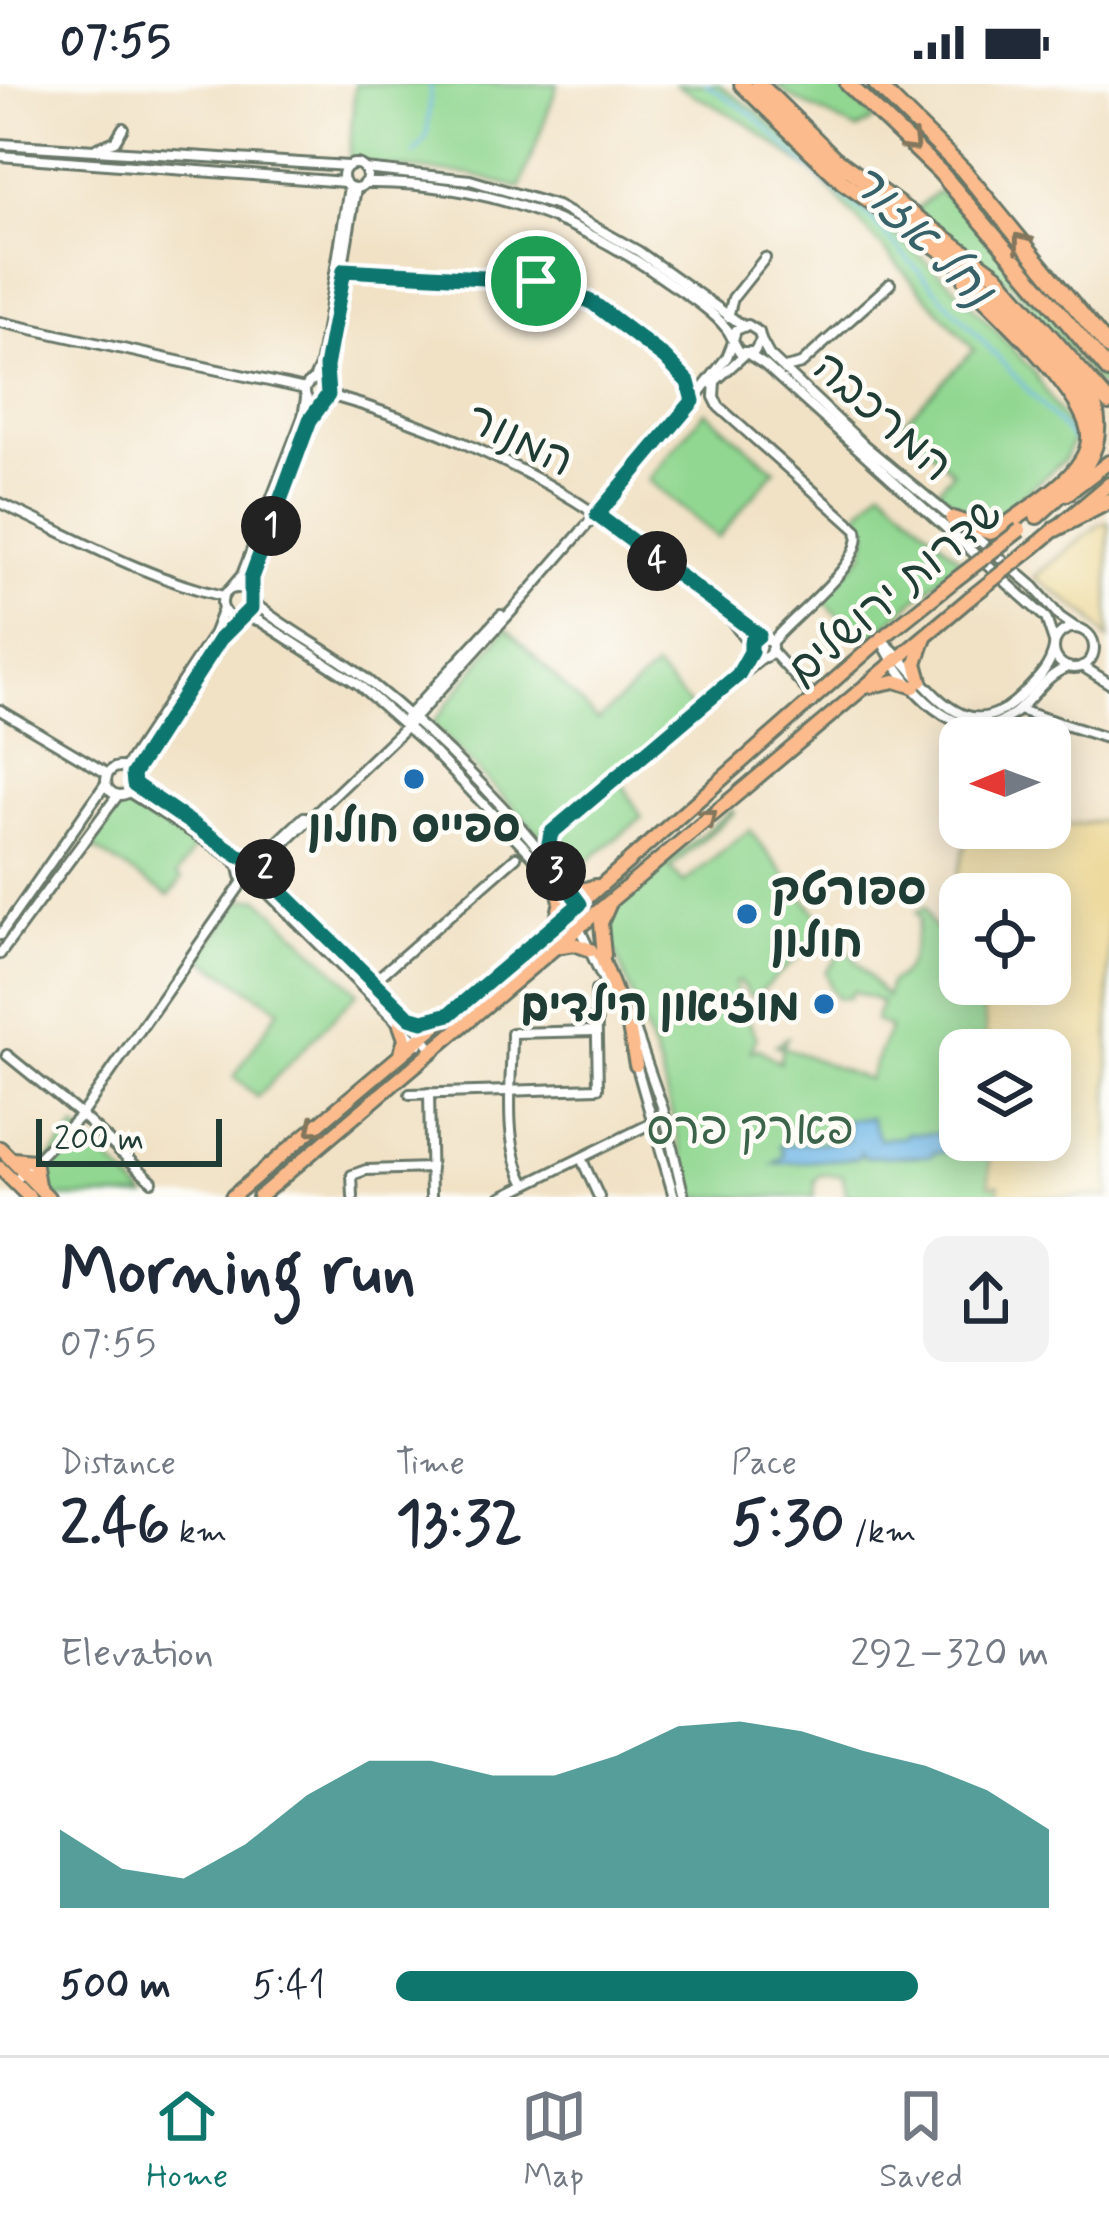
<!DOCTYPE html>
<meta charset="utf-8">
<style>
:root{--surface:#fff;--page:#f2f2f3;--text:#1f2937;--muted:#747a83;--line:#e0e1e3;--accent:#0f766e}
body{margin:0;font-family:Mynerve,"Playpen Sans Hebrew",sans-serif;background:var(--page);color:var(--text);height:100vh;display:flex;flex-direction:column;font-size:45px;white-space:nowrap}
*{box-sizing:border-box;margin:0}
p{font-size:39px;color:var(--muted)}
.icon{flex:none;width:66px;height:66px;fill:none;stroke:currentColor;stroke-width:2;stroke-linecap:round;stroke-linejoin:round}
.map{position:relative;height:1113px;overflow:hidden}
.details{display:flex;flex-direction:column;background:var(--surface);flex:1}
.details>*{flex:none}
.needle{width:78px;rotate:269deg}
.fabs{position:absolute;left:939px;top:633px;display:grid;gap:24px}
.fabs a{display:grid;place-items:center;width:132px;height:132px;border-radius:24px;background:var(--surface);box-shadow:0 6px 30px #0003;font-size:60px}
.scale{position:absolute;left:36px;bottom:30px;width:186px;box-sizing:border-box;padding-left:12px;border:6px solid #1f3d34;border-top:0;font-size:33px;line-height:42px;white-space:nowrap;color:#1f3d34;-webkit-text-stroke:9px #fdfcf7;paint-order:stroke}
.pin{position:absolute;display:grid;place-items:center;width:102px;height:102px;color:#fff;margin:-51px;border:6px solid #fff;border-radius:50%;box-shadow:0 3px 12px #0007}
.km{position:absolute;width:60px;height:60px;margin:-30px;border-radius:50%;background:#222;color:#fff;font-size:33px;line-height:60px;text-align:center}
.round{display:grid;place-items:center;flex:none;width:126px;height:126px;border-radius:24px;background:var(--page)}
.head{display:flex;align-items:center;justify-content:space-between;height:204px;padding:0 60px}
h1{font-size:66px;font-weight:800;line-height:90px}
.figures{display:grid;grid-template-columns:repeat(3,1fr);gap:18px;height:204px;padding:12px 60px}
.figures div{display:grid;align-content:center}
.figures b{font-size:60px;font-weight:800}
.figures small{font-size:33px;font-weight:400}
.figures p{font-size:33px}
.chart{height:336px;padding:24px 60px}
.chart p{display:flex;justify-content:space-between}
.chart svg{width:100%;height:216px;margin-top:12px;fill:var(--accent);opacity:.7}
ul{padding:0 60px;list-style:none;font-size:39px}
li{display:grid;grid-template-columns:192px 144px 1fr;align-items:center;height:90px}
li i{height:30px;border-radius:15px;background:var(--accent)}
.status{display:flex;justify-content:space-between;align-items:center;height:84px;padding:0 60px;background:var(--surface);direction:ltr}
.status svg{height:33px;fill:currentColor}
.dock{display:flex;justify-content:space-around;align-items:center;height:168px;border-top:3px solid var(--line);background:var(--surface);font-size:33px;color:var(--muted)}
.dock a{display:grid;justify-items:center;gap:6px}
.dock .active{color:var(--accent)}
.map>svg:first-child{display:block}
.green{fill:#91d791;stroke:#588a62;stroke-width:3}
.sand{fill:#eeda9e;stroke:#868c69;stroke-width:3}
.water{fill:#70b7e7;stroke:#487a8e;stroke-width:3}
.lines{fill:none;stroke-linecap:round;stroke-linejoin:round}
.stream{stroke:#70b7e7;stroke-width:3}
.minor-casing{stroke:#687767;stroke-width:14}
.major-casing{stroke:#687767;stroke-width:18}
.highway-casing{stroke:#687767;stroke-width:20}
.minor{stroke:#fff;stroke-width:8}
.major{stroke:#fbbb8c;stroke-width:12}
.highway{stroke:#fbbb8c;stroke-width:14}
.major-bridge-casing{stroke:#687767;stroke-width:18;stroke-linecap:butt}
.major-bridge{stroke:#fbbb8c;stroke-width:12}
.oneway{stroke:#82765c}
.route-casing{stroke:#fff;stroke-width:24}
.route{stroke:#0f766e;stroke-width:15}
.poi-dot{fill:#1f6fb2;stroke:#fdfcf7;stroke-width:4.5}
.labels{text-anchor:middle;stroke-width:9;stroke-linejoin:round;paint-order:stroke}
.street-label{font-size:45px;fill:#1f3d34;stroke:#fdfcf7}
.poi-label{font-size:45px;font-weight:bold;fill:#1f3d34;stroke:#fdfcf7}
.park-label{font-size:45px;fill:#3c644b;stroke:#fdfcf7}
.water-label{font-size:48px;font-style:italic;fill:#37626a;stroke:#fdfcf7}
</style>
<div class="status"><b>07:55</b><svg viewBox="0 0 49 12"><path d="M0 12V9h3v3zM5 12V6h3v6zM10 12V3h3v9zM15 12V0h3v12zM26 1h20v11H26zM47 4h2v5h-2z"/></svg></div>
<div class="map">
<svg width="1109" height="1113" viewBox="0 0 1109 1113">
<rect width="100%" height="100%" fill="#fdfcf7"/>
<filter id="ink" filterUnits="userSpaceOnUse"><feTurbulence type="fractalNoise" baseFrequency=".00833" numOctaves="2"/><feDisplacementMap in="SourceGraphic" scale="24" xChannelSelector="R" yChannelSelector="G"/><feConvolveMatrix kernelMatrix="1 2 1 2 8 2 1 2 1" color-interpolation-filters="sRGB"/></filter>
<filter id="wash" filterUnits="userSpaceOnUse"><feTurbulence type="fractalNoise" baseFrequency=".004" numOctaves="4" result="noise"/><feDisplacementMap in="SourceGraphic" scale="48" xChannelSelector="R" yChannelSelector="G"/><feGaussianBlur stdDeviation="2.7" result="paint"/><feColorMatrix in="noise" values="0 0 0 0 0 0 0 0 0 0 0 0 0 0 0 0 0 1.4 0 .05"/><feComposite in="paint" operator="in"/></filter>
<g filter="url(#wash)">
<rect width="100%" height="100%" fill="#f1e2c6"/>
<g class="green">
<polygon points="355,0 558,0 520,104 472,91 368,81 349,76"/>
<polygon points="674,0 718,0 755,26 952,200 1033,287 1074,353 1064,376 991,438 980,437 937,406 953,388 902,339 974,266 819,93 745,38"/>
<polygon points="776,0 838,0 875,35 857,46 788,11"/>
<path d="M938,107c67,50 118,127 171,192v13l-96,-110 -99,-75z"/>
<polygon points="705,327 775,386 718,454 648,396"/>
<polygon points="882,403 961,476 867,558 822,516 864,469 867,447 855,433"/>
<polygon points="506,544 598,636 655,584 692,624 620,695 642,734 575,787 432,640"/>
<polygon points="119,717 196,762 177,791 182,795 169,812 92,763"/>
<path d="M732,726l2,3 -64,55 14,15 65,-53 80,99 -73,66 -6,1 -11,-15 -5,3 22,54 -5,13 8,-2 21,14 2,-16 -6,-2 11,-7 -4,9 85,33 22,-53 -15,-6 7,-19 -30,-11 -3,7h-12l-7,-11 -4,-16 9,-9 6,-19 45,54 4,-15c22,-7 24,-40 30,-63l-4,-7 9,-4 6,16 9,8 18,-6 2,58h15l10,34 2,32h-27v90h31l-2,44 10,1v12h-154l-2,-22h-23l-5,5 -1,17h-121l-33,-128 -54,-142 11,-23z"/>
<polygon points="259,814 358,908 257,1013 234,993 279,925 201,874 241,816"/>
<polygon points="76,1044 146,1113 51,1113 42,1103 40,1086"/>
</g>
<g class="sand">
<polygon points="1109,439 1109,556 1089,532 1034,493 1100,440"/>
<polygon points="1109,736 1109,1113 999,1113 999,1101 989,1101 991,1056 1050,1056 1050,966 987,966 985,934 975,900 1050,900 1050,810 960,810 960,849 952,813 969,746 1024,748"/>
</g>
<polygon class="water" points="871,1034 879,1055 906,1053 906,1049 960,1050 960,1056 975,1056 971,1066 933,1069 932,1072 864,1073 861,1068 858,1074 774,1080 784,1072 780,1061 848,1057 847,1035"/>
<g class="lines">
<g class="stream">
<polyline points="706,0 753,31 810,85 869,133 1079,362"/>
<polyline points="414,70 427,52 431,0"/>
</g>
</g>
</g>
<g filter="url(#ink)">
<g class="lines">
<g class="minor-casing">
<g id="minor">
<polyline points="0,60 348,82"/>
<polyline points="97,64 115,57 123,44"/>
<polyline points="0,72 345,98"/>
<circle cx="355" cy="92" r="12"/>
<polyline points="364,85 470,96 557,122 638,167 742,241"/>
<path d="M364,99c112,-2 214,34 304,99 19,13 44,28 58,46 7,8 7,16 14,24h14l7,-12 -2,-8 -11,-7 -12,5 -3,10"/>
<path d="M344,186l191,11c43,12 151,70 157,118"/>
<polyline points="728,233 733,214 765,174"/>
<polyline points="0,238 305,305"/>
<polyline points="762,258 769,271 864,361 952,434"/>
<polyline points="748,270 765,281 1046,534 1054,558"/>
<polyline points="785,284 801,280 890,200"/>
<circle cx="317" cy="308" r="12"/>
<polyline points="313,297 320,282 349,103"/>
<path d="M715,297l-1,16 5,10 138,123c9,34 -65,86 -86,113"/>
<polyline points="712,300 745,270"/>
<polyline points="327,302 326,283 356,104"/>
<path d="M329,311c87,24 192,68 268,120 56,38 105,84 162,120"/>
<path d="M0,419c72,33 145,75 223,93"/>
<polyline points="964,443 1034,503 1060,533 1076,544"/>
<circle cx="237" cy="519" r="15"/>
<polyline points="230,505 242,491 303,333 306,314"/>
<polyline points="250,512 251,494 311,336 322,319"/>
<path d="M252,517c35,30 78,49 114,78 77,62 162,146 216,229"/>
<polyline points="243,532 260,537 358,600 426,660 533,772 567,818 610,910"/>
<polyline points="731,536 750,561"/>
<circle cx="1074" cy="564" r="20"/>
<circle cx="761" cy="563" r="11"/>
<path d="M882,557c21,44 75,110 129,75 21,-15 32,-40 57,-49"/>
<path d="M884,558c42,35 77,114 138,53 14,-14 28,-27 32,-47"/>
<polyline points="771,566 808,607 812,619"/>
<polyline points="1082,582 1109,599"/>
<polyline points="0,626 108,690"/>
<polyline points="1019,626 1109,655"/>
<polyline points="405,635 501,531"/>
<circle cx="120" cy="697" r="14"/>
<polyline points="125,684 213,551 223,525"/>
<polyline points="133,690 220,555 239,534"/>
<polyline points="134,700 234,769 246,773"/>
<polyline points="129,708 231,773 239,783"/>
<polyline points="546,772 551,750 762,574"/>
<polyline points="252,773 266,769 304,733"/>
<polyline points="265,786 269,774 412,637 520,518 678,336 727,273 733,258"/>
<polyline points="264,791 257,798 247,798 241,792 239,783 248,774 260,776 264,791 409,933 432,965"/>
<polyline points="257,798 419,960"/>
<polyline points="0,851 106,699"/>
<polyline points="0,870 118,711"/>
<polyline points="379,893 516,773"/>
<polyline points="634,942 663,1025 684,1113"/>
<polyline points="7,971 81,1031 152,1097"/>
<polyline points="636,980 674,1113"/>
<polyline points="429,1009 431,1113"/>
<polyline points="410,1010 598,1004 596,906"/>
<polyline points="582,1076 599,1113"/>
<polyline points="15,1097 81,1031 244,796"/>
<path d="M526,1100c-24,-42 -14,-104 -14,-151l84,-2"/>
<polyline points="353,1113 352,1091 366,1086 431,1084"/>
<polyline points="501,1113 656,1037"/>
</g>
</g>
<g class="major-casing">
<g id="major">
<polyline points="1067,410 1109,378"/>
<polyline points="1034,463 1109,400"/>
<polyline points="921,597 916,579 925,553"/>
<polyline points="871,602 895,597 914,603"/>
<polyline points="564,798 582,806 596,802"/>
<polyline points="556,840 561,817 557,802"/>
<polyline points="555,863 574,860 591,866"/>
<polyline points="600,870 629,943 636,981"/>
<polyline points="604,871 601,839 609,821"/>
<polyline points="409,933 423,937 444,932"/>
<polyline points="400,941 405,955 401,968"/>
<polyline points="0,1064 48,1113"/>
<polyline points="13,1075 34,1077 38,1101"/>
<polyline points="0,1084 29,1113"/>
<polyline points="232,1113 580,820 881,555 955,496"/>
<polyline points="259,1113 970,514"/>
</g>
</g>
<g class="highway-casing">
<g id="highway">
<path d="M742,0l101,98 104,72 46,38 101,113c15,51 -24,81 -57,111"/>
<polyline points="759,0 834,74 996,191 1109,319"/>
<polyline points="848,0 940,88 1109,287"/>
<polyline points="876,0 963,86 1109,264"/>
<path d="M953,435l37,13 14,-5c24,-19 62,-40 78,-67 7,-11 9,-24 5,-36 -15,-43 -87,-111 -121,-144"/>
<polyline points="1055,445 1109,417"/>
</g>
</g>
<use href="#minor" class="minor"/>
<use href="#major" class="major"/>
<use href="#highway" class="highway"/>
<g class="major-bridge-casing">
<g id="major-bridge">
<polyline points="955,496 1020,446"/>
<polyline points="970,514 1034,463"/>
</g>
</g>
<use href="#major-bridge" class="major-bridge"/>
</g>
<defs><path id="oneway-chevron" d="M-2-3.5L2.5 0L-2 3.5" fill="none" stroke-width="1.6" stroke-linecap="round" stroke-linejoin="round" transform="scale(3)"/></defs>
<g class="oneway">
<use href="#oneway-chevron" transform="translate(912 60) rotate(45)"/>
<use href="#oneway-chevron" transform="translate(1021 157) rotate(-129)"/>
<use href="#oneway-chevron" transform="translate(709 733) rotate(-39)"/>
<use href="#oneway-chevron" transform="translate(314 1044) rotate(140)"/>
</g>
</g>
<g class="lines" filter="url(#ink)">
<g class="route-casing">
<polygon id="route" points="344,186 536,197 561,204 593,219 665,274 688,298 693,317 597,431 759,551 751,558 751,568 738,591 551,749 546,774 580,820 450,930 423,937 409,933 264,791 260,776 239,772 134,700 133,690 220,555 251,524 251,494 310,336 328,311 326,283"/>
</g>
<use href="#route" class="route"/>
</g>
<g class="poi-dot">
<circle cx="414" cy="695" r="12"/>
<circle cx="747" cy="830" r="12"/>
<circle cx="824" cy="920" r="12"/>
</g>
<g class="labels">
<g class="street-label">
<text transform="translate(884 331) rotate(42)" y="16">המרכבה</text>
<text transform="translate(521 354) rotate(26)" y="16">המנור</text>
<text transform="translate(893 506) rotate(-40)" y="16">שדרות ירושלים</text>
</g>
<g class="poi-label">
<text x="414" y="757">ספייס חולון</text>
<text x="771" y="820" text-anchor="start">ספורטק<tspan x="771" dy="52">חולון</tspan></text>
<text x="800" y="936" text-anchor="end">מוזיאון הילדים</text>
</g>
<g class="park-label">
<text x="750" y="1059">פארק פרס</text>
</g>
<g class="water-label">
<text transform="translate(923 150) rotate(45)" y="17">נחל אזור</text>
</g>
</g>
</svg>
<div class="fabs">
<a><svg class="needle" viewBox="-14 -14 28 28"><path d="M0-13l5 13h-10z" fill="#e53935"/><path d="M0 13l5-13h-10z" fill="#747a83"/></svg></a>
<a><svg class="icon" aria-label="locate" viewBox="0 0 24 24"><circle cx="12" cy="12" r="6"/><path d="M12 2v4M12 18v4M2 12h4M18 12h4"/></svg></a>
<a><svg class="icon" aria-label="layers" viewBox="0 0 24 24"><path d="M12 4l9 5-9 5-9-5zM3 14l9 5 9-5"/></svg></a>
</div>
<div class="scale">200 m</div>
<div class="pin" style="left:536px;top:197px;background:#1e9e55"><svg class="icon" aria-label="arrive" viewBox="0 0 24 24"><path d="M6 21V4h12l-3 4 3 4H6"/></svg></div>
<b class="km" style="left:271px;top:442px">1</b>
<b class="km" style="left:265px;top:785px">2</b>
<b class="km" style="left:556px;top:787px">3</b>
<b class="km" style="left:657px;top:477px">4</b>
</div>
<section class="details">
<div class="head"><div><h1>Morning run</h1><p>07:55</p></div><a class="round"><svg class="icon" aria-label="share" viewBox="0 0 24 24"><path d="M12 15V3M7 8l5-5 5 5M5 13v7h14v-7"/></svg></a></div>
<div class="figures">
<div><p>Distance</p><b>2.46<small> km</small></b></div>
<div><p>Time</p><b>13:32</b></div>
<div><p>Pace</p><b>5:30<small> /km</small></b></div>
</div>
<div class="chart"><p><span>Elevation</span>292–320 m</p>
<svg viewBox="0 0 160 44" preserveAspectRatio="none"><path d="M0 44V28L10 36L20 38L30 31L40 21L50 14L60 14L70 17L80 17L90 13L100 7L110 6L120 8L130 12L140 15L150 20L160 28V44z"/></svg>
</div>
<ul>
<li><b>500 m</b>5:41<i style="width:80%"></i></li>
</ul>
</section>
<nav class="dock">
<a class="active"><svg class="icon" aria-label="home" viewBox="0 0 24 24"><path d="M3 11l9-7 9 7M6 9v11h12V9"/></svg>Home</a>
<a><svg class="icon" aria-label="map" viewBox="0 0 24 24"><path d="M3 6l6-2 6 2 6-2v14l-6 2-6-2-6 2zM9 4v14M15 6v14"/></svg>Map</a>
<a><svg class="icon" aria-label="saved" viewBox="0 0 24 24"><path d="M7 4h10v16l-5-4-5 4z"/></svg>Saved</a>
</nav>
